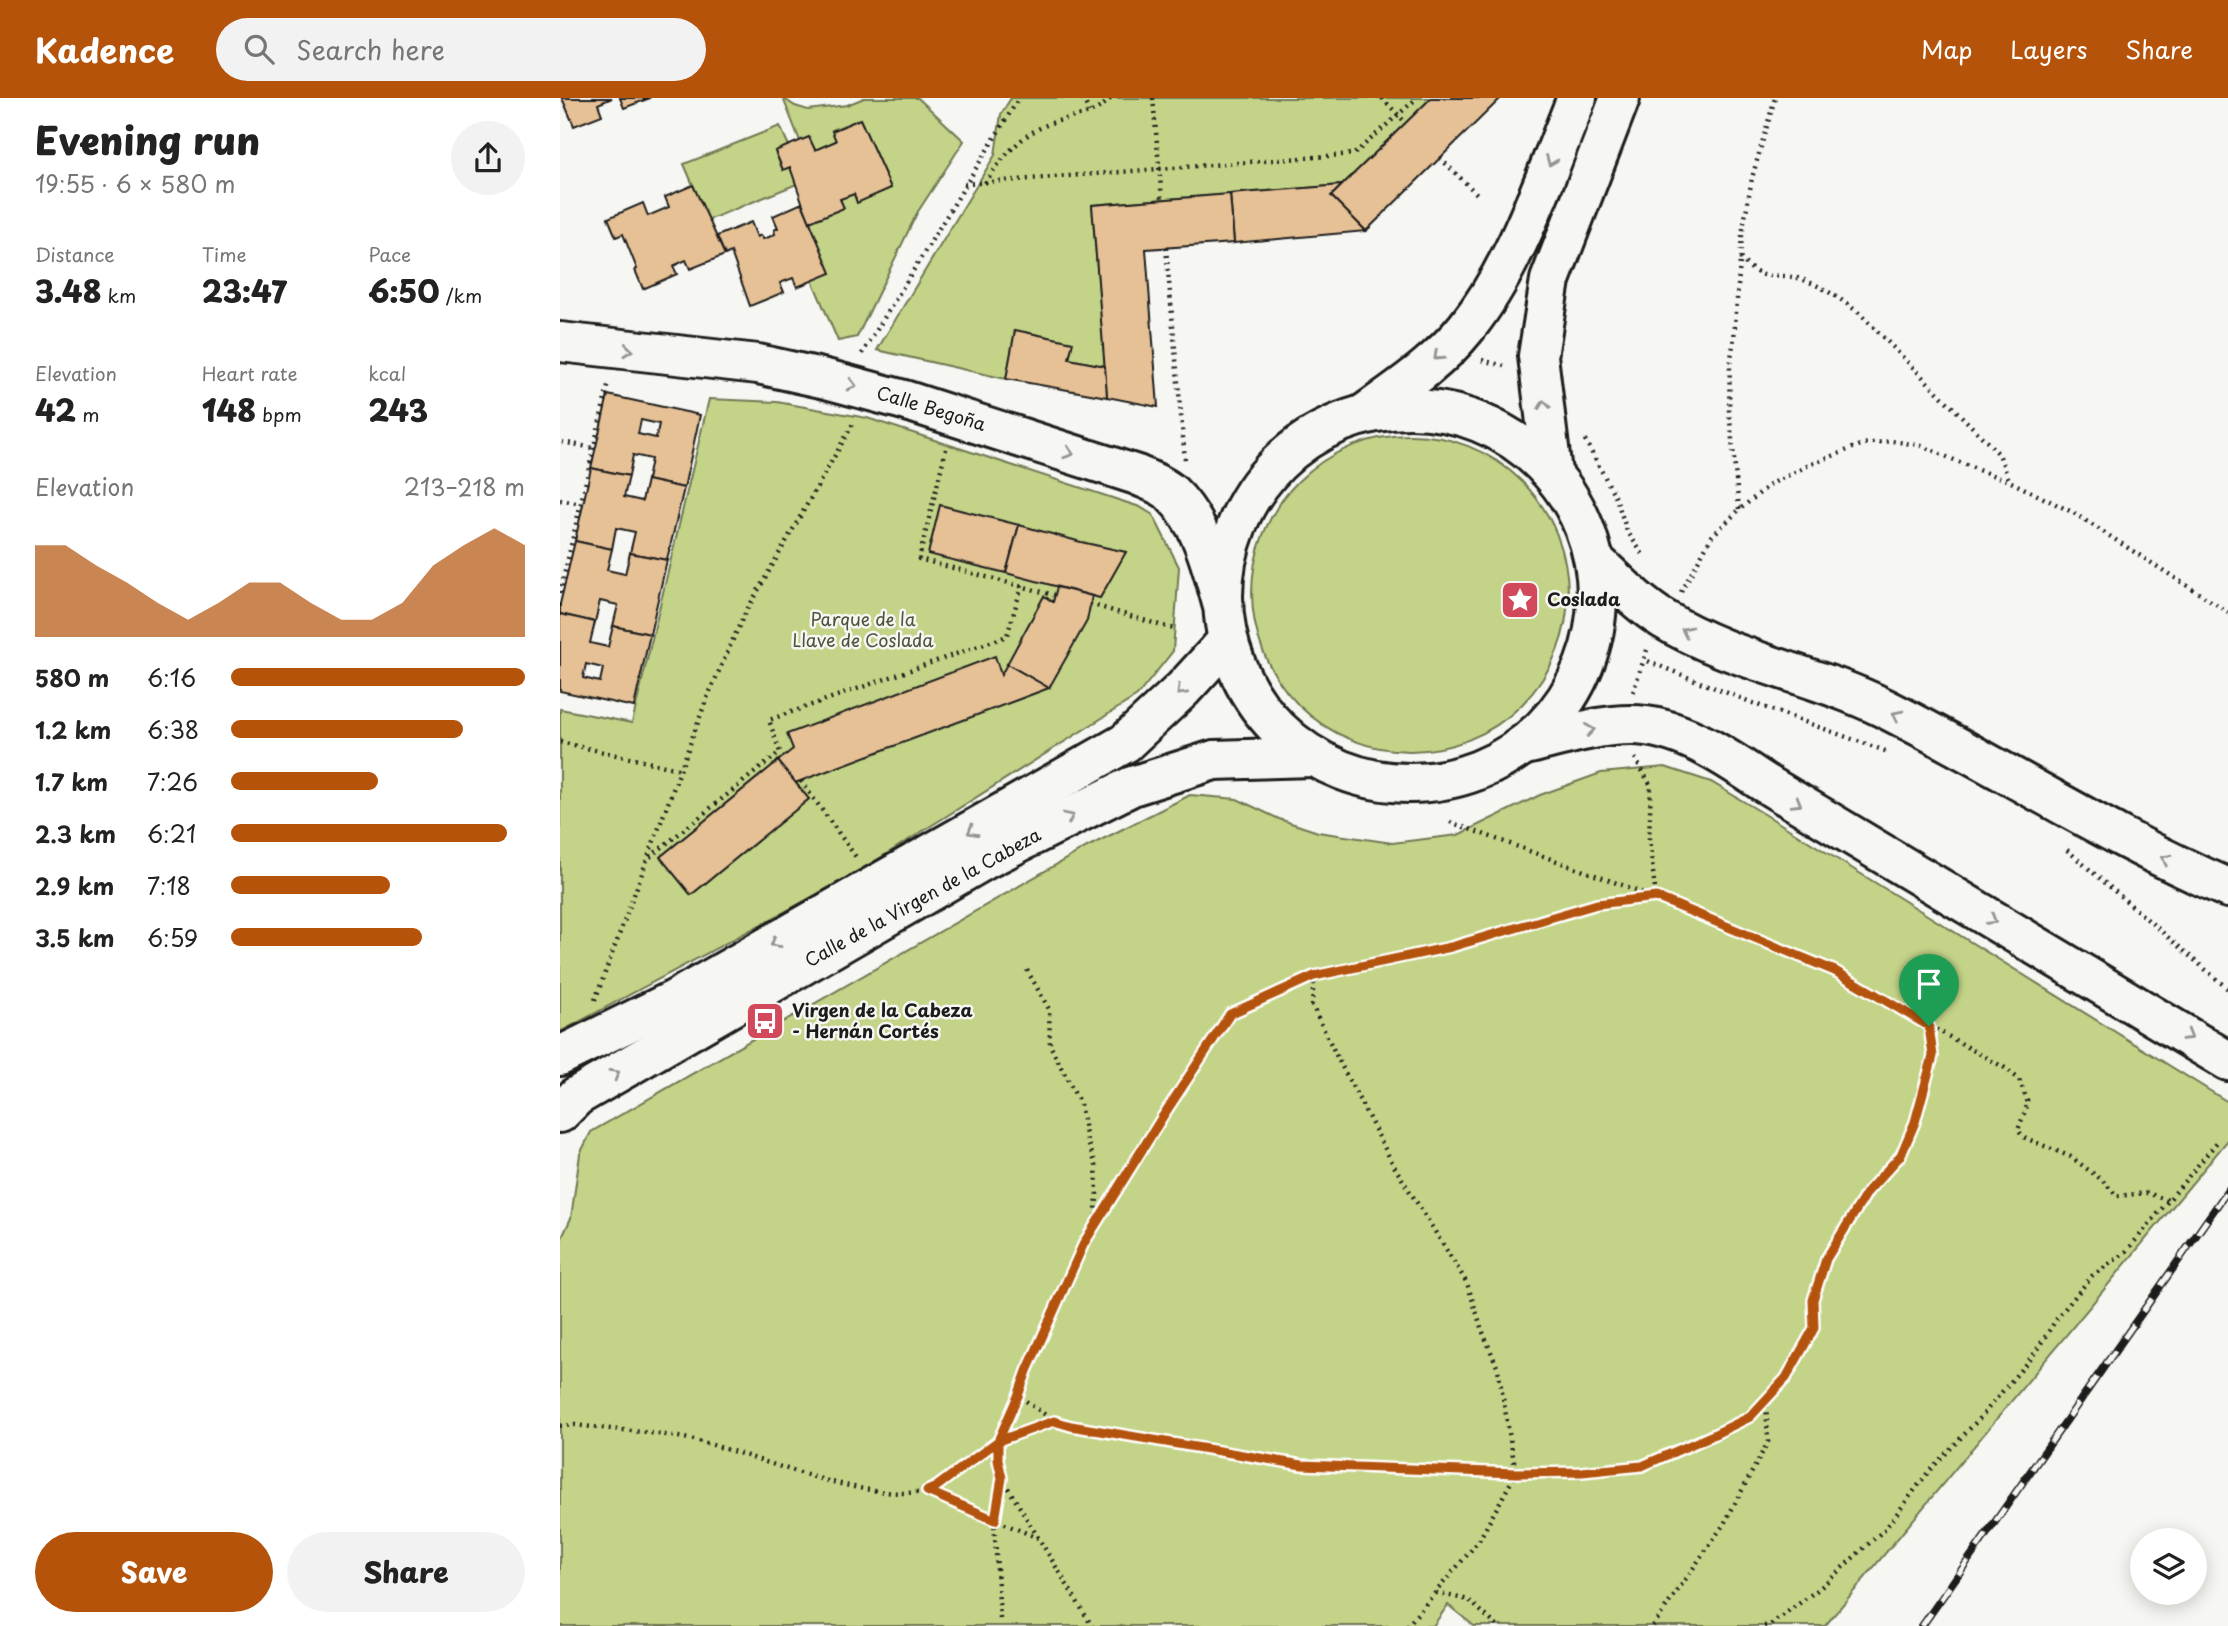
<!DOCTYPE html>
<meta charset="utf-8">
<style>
:root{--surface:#fff;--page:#f2f2f2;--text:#222;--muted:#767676;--accent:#b45309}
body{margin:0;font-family:"Playpen Sans",sans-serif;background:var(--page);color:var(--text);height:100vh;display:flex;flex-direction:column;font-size:26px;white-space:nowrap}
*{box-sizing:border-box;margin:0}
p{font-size:23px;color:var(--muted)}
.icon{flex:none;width:38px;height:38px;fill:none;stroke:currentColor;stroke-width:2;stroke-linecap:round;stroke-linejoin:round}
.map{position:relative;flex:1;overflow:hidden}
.side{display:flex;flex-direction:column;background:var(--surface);width:560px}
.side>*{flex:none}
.fabs{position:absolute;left:1570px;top:1430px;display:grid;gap:14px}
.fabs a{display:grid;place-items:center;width:77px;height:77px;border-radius:50%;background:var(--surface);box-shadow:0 4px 18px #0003;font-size:35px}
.pin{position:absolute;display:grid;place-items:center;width:60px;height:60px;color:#fff;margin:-72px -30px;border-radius:50% 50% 50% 0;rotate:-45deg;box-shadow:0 0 7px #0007}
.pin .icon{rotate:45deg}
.round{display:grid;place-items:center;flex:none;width:74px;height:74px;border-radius:37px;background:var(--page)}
.overview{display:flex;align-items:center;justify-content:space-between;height:119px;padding:0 35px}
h1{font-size:38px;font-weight:800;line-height:52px}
.metrics{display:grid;grid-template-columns:repeat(3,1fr);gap:10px;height:119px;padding:7px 35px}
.metrics div{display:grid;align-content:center}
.metrics b{font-size:30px;font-weight:800}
.metrics small{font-size:19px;font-weight:400}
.metrics p{font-size:19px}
.chart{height:196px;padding:14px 35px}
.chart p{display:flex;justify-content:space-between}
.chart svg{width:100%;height:126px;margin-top:7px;fill:var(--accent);opacity:.7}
.cta{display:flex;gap:14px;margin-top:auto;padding:14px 35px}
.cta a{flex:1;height:80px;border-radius:42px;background:var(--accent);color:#fff;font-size:28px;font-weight:800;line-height:80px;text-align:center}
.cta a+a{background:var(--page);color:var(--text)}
ul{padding:0 35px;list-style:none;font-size:23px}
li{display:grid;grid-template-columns:112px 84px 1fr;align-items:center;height:52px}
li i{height:18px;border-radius:9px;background:var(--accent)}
header{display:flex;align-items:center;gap:42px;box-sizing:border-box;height:98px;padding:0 35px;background:var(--accent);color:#fff}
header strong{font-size:33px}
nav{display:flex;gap:38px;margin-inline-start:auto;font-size:24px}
.search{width:490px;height:63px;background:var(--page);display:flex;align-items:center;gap:18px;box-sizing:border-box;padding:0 24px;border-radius:38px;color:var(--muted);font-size:26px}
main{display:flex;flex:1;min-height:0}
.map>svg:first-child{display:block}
.green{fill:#c3d488;stroke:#707852;stroke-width:2}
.building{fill:#e6c196;stroke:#1c1c1c;stroke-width:2;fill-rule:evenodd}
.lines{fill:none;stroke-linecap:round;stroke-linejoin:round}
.minor-casing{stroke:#1c1c1c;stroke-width:44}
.major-casing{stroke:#1c1c1c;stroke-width:44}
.path{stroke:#1c1c1c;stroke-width:4.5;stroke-dasharray:2 5;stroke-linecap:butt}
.minor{stroke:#f6f6f2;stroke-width:38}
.major{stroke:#f6f6f2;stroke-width:38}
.rail-casing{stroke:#1c1c1c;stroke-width:8}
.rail{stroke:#f6f6f2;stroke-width:5;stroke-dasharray:16;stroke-linecap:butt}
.oneway{stroke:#949492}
.route-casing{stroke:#fff;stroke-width:14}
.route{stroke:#b45309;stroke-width:9}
.labels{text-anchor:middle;stroke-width:5;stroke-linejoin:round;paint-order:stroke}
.street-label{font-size:18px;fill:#1c1c1c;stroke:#f6f6f2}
.poi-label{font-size:18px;font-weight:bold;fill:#1c1c1c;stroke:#f6f6f2;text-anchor:start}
.park-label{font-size:18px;fill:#4e533c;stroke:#f6f6f2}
</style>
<header>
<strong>Kadence</strong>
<div class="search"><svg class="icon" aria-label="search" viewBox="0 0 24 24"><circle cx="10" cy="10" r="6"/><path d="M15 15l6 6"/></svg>Search here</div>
<nav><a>Map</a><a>Layers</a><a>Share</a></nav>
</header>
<main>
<section class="side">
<div class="overview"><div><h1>Evening run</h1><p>19:55 · 6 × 580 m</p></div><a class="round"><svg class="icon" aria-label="share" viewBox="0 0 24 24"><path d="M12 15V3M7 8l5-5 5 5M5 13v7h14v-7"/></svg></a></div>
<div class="metrics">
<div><p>Distance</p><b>3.48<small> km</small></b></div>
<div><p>Time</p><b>23:47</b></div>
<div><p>Pace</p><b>6:50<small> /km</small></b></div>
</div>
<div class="metrics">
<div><p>Elevation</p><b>42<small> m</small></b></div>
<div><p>Heart rate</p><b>148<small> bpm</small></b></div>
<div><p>kcal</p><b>243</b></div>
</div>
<div class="chart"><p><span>Elevation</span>213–218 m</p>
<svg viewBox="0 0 160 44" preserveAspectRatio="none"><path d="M0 44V12L10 12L20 19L30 25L40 32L50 38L60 32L70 25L80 25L90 32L100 38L110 38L120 32L130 19L140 12L150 6L160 12V44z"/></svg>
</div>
<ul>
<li><b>580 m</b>6:16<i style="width:100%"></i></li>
<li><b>1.2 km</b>6:38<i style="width:79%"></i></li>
<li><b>1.7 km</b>7:26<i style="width:50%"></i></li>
<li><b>2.3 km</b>6:21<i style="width:94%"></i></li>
<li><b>2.9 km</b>7:18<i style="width:54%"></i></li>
<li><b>3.5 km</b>6:59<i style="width:65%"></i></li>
</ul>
<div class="cta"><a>Save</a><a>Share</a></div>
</section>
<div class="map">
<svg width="1668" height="1528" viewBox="0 0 1668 1528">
<rect width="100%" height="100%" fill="#f6f6f2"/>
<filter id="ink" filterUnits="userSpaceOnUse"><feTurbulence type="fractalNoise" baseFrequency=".0143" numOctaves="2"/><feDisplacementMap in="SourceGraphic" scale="14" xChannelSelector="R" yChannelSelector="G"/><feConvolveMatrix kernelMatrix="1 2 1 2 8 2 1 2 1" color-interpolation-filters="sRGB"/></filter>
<g filter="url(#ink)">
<g class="green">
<polygon points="223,0 235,8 248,12 287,7 304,0 358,0 404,43 357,115 297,239 278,243 252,182 248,125 283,110 280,101 294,96 297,104 331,90 300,21 272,32 276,43 255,52 249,39 240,43"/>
<polygon points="451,0 871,0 782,87 532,107 545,268 509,261 512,244 456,233 446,281 317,252 435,57 441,16"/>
<polygon points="220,28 229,48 215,54 223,72 230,69 237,86 148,122 124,66"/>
<polygon points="149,301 217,304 307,320 580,409 593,417 619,469 613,553 577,598 293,777 0,934 0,611 72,625"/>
<circle cx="850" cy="495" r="158"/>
<polygon points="1105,669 1151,684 1211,720 1668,1004 1668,1042 1265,1528 914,1528 888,1507 873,1528 0,1528 0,1144 11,1120 20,1056 31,1034 527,749 630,697 677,701 719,721 758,734 832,745 898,737 980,697 1041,675"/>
</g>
<g class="building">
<polygon points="2,0 52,0 38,6 42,17 14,28"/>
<polygon points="60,0 90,0 64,10"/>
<polygon points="871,0 941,0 806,133 771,98"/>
<polygon points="300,21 331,90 297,105 294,96 280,101 284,110 249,124 230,69 223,72 215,53 249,39 255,52 276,43 272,33"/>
<polygon points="133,87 165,157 130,171 126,162 113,168 117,176 83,191 75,172 77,171 63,136 56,139 48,120 83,105 88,118 109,109 105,99"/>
<polygon points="782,87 771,98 806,133 674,145 670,96"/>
<polygon points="670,96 674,145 586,151 598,309 547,299 532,107"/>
<polygon points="242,105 271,175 237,189 233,180 220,185 224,194 190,208 171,154 165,157 157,138 191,124 197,139 201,137 203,141 209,139 215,136 214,132 218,130 213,118"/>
<polygon points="455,232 513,244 509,261 545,268 547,299 446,281"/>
<path d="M48,297l92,20 -16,73 -37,-8 4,-21 -18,-4 -4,21 -38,-8zM81,322l18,4 -3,14 -18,-4z"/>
<polygon points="31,370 69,378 64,399 82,403 87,382 124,390 107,462 70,455 75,434 56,430 52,451 15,443"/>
<polygon points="380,407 459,427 446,475 368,456"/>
<polygon points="459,427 521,444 566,454 540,500 446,475"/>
<polygon points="15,443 52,451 47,472 65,476 70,455 107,462 90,536 53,528 58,507 40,503 35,524 0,516 0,506"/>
<polygon points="497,489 532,498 527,523 489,590 447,566 484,498 493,504"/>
<path d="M0,516l35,8 -5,21 18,4 5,-21 37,8 -16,73 -74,-16zM26,566l17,4 -3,14 -17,-4z"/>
<polygon points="435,558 441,577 447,566 489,590 235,685 218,663 233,651 227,636"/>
<polygon points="218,663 249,701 131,797 100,759"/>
</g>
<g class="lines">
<g class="minor-casing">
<path id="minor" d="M0,244l198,22 68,15 78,21 233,75c10,5 26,10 34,18 31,30 40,71 51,110"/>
</g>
<g class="major-casing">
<g id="major">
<circle cx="850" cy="498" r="187"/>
<path d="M804,316c36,-26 74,-51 102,-86 51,-63 80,-155 111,-230"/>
<polyline points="992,375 978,258 990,182 1060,0"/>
<path d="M1034,462c22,20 43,43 69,59 68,42 150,54 221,89 116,58 225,129 344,180"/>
<path d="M965,647c34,-8 71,-20 106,-20 48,0 93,31 132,57l465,279"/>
<polyline points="0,958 114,902 565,645 623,591 667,543"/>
<polyline points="0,1015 17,998 426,761 572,688 654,662 753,659"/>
</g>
</g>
<g class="path">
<polyline points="523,0 530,16"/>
<polyline points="593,0 602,101"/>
<polyline points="822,0 846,25"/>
<polyline points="880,60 920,99"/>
<path d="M425,85c18,-27 39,-53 73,-62 23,-7 34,-4 53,-23"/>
<polyline points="404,86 794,56 857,0"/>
<polyline points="606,150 625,362"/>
<path d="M1180,160c26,28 29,12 61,21 21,7 40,20 58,34l140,141 10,26"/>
<polyline points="302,256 459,0"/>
<polyline points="922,262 944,268"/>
<polyline points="1025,342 1056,400 1067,433 1084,458"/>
<polyline points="2,344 33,350"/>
<polyline points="386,351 359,461 494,497"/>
<polyline points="0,402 21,406"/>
<polyline points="1179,411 1169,312 1170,267 1174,240 1182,137 1192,80 1215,0"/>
<polyline points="1121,494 1152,438 1179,412 1211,386 1247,368 1303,346 1332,343 1359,347 1418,372 1449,383 1512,414 1668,514"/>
<polyline points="0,495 49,284"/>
<polyline points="530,506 617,532"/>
<polyline points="1087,552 1084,561 1092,565 1198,607 1328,654"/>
<polyline points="1073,594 1084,561"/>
<polyline points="0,644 122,672"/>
<polyline points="241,683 296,759"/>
<polyline points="890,724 1095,799"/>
<polyline points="1507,752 1668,891"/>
<polyline points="90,759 220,654 209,622 447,538 462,487"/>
<polyline points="467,872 489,911 490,947 520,1006 527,1042 536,1067 537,1096 535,1128"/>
<polyline points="754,878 670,916 603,1018 524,1145 466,1273 459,1298 494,1323 511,1328 742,1367 956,1375 938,1271 922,1232 907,1185 834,1068 778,961 752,907 754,878 890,849 1037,806 1096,799"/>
<polyline points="35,902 147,600 183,519 294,324"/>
<polyline points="1370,928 1445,970 1459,981 1468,1005 1458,1032 1463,1039 1511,1059 1542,1082 1557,1098 1587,1095 1608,1102"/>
<path d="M459,1298c-15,32 -26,45 -17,82l90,148"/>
<path d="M0,1328l15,-1c38,5 86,7 123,16 57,14 185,70 238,46l62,-46 56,-20"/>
<polyline points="367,1393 478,1440"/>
<polyline points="876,1495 909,1502 937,1528"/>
<polyline points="440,1521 434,1422 442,1381"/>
<polyline points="847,1528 918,1444 956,1375 1022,1374 1082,1368 1190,1319 1226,1280 1254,1230 1253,1202 1266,1161 1308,1093 1341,1057 1355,1024 1373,958 1369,928 1275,873 1096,799 1089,741 1091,688 1075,660"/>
<polyline points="1093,1528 1164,1426 1208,1344 1206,1303"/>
<polyline points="1204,1528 1210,1527 1260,1490 1326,1430 1369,1373 1420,1320 1474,1256 1498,1219 1532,1178 1565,1155 1658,1043"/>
</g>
<use href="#minor" class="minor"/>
<use href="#major" class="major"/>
<g class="rail-casing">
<polyline id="rail" points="1362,1528 1668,1092"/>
</g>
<use href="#rail" class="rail"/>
</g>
<defs><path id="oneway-chevron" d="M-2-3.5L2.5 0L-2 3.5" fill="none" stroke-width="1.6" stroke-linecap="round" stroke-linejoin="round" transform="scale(1.75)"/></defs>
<g class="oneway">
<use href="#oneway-chevron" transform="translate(991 63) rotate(112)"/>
<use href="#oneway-chevron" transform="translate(68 252) rotate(6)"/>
<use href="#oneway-chevron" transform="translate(878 258) rotate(137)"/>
<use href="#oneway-chevron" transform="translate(292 287) rotate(14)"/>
<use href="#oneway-chevron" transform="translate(984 307) rotate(-97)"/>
<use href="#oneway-chevron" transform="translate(509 355) rotate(18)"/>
<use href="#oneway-chevron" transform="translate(1126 533) rotate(-154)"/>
<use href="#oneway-chevron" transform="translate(621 593) rotate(136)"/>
<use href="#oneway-chevron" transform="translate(1337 617) rotate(-154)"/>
<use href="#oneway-chevron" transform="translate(1030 632) rotate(-8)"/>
<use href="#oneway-chevron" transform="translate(1237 705) rotate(31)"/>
<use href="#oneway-chevron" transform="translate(509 719) rotate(-26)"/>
<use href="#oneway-chevron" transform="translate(412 733) rotate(150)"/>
<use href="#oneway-chevron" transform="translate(1606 761) rotate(-153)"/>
<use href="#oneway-chevron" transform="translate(1432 822) rotate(31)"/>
<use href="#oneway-chevron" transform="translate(215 845) rotate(150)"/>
<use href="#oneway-chevron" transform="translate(1628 938) rotate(31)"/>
<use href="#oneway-chevron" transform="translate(55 976) rotate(-30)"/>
</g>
</g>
<g class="lines" filter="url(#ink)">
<g class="route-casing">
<polyline id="route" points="1369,928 1373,958 1355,1024 1341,1057 1308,1093 1266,1161 1253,1202 1254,1230 1226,1280 1190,1319 1153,1337 1082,1368 1022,1374 956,1375 742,1367 511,1328 494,1323 438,1343 376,1389 367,1393 435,1422 442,1380 438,1362 438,1343 458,1298 467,1273 524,1145 603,1018 670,916 754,878 891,849 1037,806 1096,799 1275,873 1369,928"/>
</g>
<use href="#route" class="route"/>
</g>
<defs>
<g id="sight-square" transform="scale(2.0125)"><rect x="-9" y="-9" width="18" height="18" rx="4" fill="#d1495b" stroke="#f6f6f2"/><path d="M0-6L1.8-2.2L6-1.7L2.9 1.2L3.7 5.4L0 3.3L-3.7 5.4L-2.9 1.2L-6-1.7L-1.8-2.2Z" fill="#fff"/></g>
<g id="bus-square" transform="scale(2.0125)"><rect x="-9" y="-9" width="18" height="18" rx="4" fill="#d1495b" stroke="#f6f6f2"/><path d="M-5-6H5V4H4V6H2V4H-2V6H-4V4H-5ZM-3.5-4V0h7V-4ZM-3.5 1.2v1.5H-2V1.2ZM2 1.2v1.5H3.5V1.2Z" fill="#fff"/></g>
</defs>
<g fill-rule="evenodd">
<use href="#sight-square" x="960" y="502"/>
<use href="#bus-square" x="205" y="923"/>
</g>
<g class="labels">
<g class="street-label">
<text transform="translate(371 311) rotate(17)" y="6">Calle Begoña</text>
<text transform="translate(363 800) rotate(-29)" y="6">Calle de la Virgen de la Cabeza</text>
</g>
<g class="poi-label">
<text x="987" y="508">Coslada</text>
<text x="232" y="919">Virgen de la Cabeza<tspan x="232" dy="21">- Hernán Cortés</tspan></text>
</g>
<g class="park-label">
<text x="303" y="528">Parque de la<tspan x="303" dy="21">Llave de Coslada</tspan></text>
</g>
</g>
</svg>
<div class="fabs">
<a><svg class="icon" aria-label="layers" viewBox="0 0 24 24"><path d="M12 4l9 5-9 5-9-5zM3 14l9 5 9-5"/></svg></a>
</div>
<div class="pin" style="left:1369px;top:928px;background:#1e9e55"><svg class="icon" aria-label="arrive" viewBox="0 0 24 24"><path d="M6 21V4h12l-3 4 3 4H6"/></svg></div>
</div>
</main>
